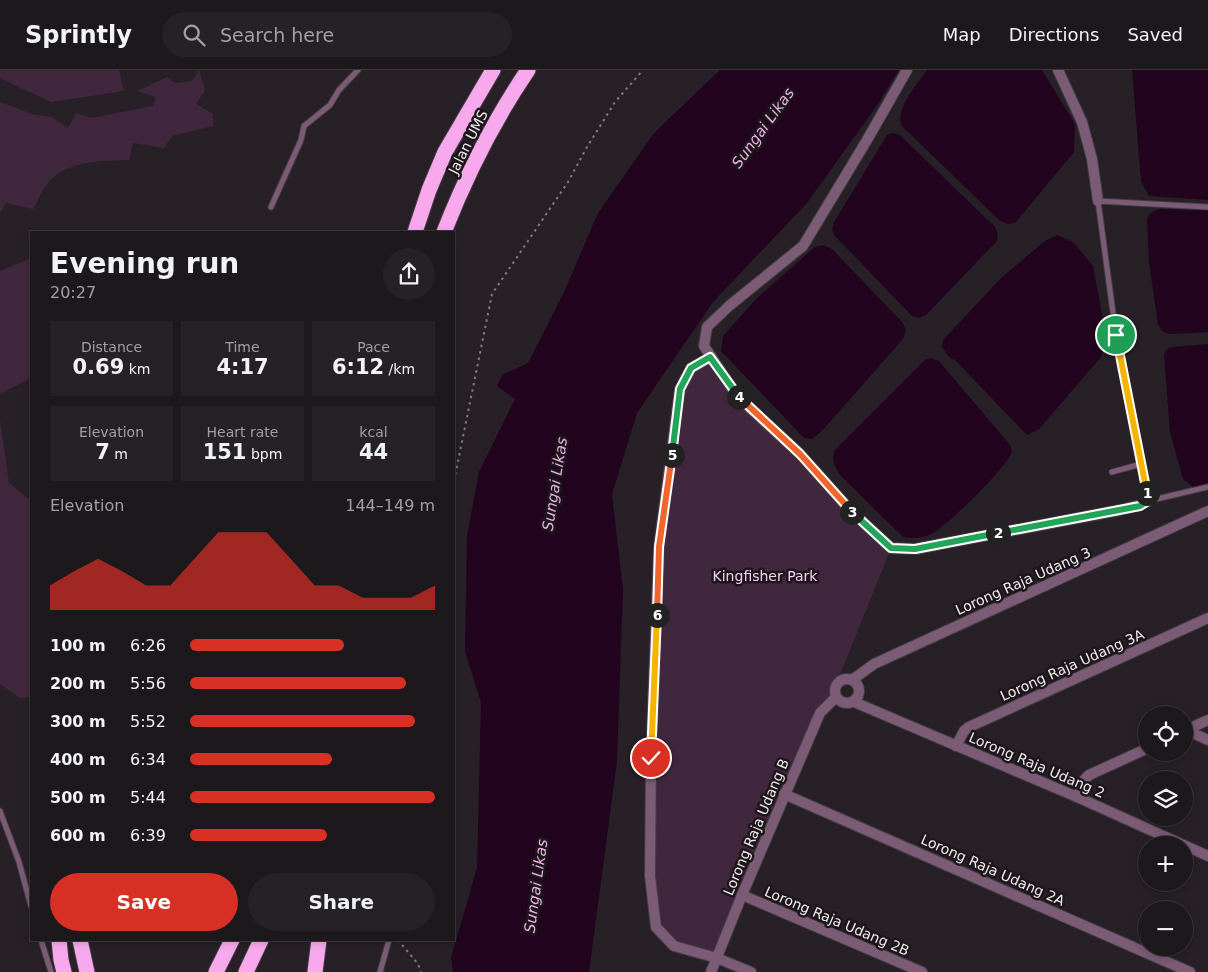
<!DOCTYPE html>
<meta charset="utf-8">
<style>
:root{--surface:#1d181c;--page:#252125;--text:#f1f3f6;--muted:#a0a0a3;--line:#3b373b;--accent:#d93025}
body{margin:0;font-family:"DejaVu Sans",sans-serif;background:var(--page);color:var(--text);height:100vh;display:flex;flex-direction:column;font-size:19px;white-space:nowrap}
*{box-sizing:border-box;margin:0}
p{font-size:16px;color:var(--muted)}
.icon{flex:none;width:28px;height:28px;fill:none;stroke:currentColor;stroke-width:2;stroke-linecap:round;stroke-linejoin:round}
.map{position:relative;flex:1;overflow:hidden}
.drawer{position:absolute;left:30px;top:161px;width:425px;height:710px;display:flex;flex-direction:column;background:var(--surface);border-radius:0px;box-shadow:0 2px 8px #0003,0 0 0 1px var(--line)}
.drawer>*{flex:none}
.tools{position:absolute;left:1138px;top:636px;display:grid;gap:10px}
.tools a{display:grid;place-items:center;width:55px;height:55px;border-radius:50%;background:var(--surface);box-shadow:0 2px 8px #0003,0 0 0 1px var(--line);font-size:25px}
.pin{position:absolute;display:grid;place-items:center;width:42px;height:42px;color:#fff;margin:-21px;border:2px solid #fff;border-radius:50%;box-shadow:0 1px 5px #0007}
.km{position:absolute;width:25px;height:25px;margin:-12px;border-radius:50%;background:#222;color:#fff;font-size:14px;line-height:25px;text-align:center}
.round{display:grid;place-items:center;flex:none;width:52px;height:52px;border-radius:26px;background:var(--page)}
.overview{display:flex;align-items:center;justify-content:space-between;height:85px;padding:0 20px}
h1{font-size:28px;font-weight:600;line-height:38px}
.figures{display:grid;grid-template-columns:repeat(3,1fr);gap:8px;height:85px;padding:5px 20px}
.figures div{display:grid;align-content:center;border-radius:0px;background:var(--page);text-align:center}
.figures b{font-size:21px;font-weight:600}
.figures small{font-size:14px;font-weight:400}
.figures p{font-size:14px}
.chart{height:140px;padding:10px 20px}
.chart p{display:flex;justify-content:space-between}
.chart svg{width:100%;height:90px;margin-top:5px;fill:var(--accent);opacity:.7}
.primary-button{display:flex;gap:10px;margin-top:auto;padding:10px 20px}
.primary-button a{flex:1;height:58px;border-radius:30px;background:var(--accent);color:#fff;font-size:20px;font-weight:600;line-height:58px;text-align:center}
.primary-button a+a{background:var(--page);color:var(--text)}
ul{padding:0 20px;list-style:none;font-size:16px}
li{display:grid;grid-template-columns:80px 60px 1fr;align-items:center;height:38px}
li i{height:12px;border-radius:6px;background:var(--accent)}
header{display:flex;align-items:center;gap:30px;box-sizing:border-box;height:70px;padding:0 25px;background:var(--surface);border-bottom:1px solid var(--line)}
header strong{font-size:24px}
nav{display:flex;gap:28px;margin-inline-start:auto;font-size:18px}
.search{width:350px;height:45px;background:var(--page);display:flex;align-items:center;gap:12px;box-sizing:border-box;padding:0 18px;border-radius:28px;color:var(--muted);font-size:19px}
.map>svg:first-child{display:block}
.green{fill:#41273e}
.water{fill:#22041f}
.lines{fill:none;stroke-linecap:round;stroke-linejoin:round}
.lane-casing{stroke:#433c42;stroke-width:7}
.street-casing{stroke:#433c42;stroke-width:12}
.highway-casing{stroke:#433c42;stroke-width:17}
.path{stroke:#807a7f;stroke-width:2;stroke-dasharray:2.5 4;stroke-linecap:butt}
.lane{stroke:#7b5b76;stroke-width:5}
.street{stroke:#7b5b76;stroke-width:10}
.highway{stroke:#f8a9ed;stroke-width:15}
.split-1-casing{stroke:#fff;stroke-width:10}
.split-2-casing{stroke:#fff;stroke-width:10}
.split-3-casing{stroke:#fff;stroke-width:10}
.split-4-casing{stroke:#fff;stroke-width:10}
.split-5-casing{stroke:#fff;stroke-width:10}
.split-6-casing{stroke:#fff;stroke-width:10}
.split-7-casing{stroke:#fff;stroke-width:10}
.split-1{stroke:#f5b400;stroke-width:6}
.split-2{stroke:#22a559;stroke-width:6}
.split-3{stroke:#22a559;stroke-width:6}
.split-4{stroke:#f0652b;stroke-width:6}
.split-5{stroke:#22a559;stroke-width:6}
.split-6{stroke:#f0652b;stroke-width:6}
.split-7{stroke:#f5b400;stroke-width:6}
.labels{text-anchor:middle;stroke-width:5;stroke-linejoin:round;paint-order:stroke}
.street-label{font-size:14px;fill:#efeaee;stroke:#1d171c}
.park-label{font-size:14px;fill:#feccf6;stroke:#1d171c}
.water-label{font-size:15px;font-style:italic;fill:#eeb1e5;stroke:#1d171c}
</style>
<header>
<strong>Sprintly</strong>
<div class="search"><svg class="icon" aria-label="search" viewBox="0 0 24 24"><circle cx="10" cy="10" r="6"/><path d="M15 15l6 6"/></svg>Search here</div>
<nav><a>Map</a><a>Directions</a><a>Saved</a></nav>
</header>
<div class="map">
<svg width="1208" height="902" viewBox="0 0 1208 902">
<rect width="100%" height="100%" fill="#272026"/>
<g class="green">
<polygon points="0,0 119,0 124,21 51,32 0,8"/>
<path d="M199,0l6,20 -9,14 17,10v12l-41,10 -8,12 -31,-5 -4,17c-27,1 -57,0 -78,19 -7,7 -13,21 -18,30l-27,-6 -6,10v-111l32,12 20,3 16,11 8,-15 16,5 61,-12 3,-9 -19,-6 30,-14 8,6 17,-2z"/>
<polygon points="31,188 31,308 0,324 0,201"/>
<polygon points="711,287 737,326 891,478 834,620 836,627 820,643 717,888 674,876 656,857 650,806 659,477 678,340 691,298"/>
<polygon points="0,350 9,413 31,431 31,627 20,628 0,614"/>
</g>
<g class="water">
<polygon points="720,0 899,0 878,34 807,133 713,232 637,343 612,424 623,520 617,691 589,902 453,902 451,888 477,798 481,632 465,582 467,466 479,402 515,329 497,316 502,305 528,293 564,222 598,143 654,63"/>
<path d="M927,0h115l33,54 -1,28 -58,70 -7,2 -9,-3 -99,-96c-5,-18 16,-40 26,-55z"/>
<polygon points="1132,0 1208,0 1208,130 1149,126 1141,111"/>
<polygon points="892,63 900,65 995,157 998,164 997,171 926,245 919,248 912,246 835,166 832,160 834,152 887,65"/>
<polygon points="1158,139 1208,140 1208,262 1169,264 1162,261 1158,254 1149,192 1147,148 1151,143"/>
<polygon points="1058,165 1074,173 1093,196 1106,265 1101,287 1039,359 1027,365 954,289 949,287 942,277 943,270 1001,208 1045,171"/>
<polygon points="823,175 832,179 903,253 906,260 903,269 822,361 812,369 804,368 721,281 723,266 757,228 815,177"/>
<polygon points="1208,274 1208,414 1202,417 1193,417 1183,409 1170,362 1164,285 1166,280 1171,277"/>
<path d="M932,288l7,3 72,85c0,3 1,5 0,8 -7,16 -62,70 -78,79 -8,5 -21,6 -30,4l-62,-61c-7,-10 -10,-15 -6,-26l91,-91z"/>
</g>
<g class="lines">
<g class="lane-casing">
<g id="lane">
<polyline points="271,137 301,70 304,56 330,35 339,20 358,0"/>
<polyline points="1208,137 1098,131 1116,265 1148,431 1208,417"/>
<polyline points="1112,402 1141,394"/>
<polyline points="0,741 19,792 31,836"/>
<polyline points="41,870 51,902"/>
<polyline points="380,902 389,870"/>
</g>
</g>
<g class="street-casing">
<g id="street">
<polyline points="907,0 867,70 803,176 729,236 707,257 704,276 737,326 800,384 851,441 891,478 915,479 1120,440 1140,435 1148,431"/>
<polyline points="1058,0 1082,52 1092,89 1098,131"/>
<polyline points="711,287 691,298 680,319 659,477 651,688 650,806 656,857 674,876 717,888 751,902"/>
<circle cx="847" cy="621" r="12"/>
<polyline points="852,610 874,594 1208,441"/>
<polyline points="854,632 1077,727 1208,786"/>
<polyline points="1186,660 1208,670"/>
<polyline points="1184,661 1208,650"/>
<polyline points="956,676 964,661 969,657 1208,548"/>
<polyline points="784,724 1190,902"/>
<polyline points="1077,727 1085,709 1089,705 1146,679"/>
<polyline points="742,825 922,902"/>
<polyline points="711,902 742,825 820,643 836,627"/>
</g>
</g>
<g class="highway-casing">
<g id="highway">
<polyline points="415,162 429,120 445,82 493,0"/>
<path d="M444,162c22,-56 50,-112 84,-162"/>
<polyline points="59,870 61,890 64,902"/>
<polyline points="80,870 87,902"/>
<polyline points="216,902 232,870"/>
<polyline points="246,902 261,870"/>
<polyline points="315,902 319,870"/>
</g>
</g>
<g class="path">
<polyline points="454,411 492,224 568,112 587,77 615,32 643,0"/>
<polyline points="398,870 418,894 421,902"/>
</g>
<use href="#lane" class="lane"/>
<use href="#street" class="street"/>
<use href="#highway" class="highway"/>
</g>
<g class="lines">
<g class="split-1-casing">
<polyline id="split-1" points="1116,265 1147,423"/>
</g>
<g class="split-2-casing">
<polyline id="split-2" points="998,463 1140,436 1148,431 1147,423"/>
</g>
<g class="split-3-casing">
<polyline id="split-3" points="852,442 891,478 915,479 998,463"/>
</g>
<g class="split-4-casing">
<polyline id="split-4" points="739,327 800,384 852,442"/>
</g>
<g class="split-5-casing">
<polyline id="split-5" points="672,385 680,319 691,298 710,287 739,327"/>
</g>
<g class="split-6-casing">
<polyline id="split-6" points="657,545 659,477 672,385"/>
</g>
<g class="split-7-casing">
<polyline id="split-7" points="651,688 657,545"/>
</g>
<use href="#split-1" class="split-1"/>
<use href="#split-2" class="split-2"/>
<use href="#split-3" class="split-3"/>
<use href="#split-4" class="split-4"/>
<use href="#split-5" class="split-5"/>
<use href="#split-6" class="split-6"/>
<use href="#split-7" class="split-7"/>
</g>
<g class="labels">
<g class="street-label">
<text transform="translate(468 72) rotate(-63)" y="5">Jalan UMS</text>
<text transform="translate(1023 511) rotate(-24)" y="5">Lorong Raja Udang 3</text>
<text transform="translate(1072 595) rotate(-24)" y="5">Lorong Raja Udang 3A</text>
<text transform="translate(1037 695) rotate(23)" y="5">Lorong Raja Udang 2</text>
<text transform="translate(756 757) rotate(-67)" y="5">Lorong Raja Udang B</text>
<text transform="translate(993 800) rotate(24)" y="5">Lorong Raja Udang 2A</text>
<text transform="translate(837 851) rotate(23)" y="5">Lorong Raja Udang 2B</text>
</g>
<g class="park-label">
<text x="765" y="511">Kingfisher Park</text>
</g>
<g class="water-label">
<text transform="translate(763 58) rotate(-54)" y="5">Sungai Likas</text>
<text transform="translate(555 414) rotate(-81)" y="5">Sungai Likas</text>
<text transform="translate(536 816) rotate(-82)" y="5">Sungai Likas</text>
</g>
</g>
</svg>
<div class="tools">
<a><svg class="icon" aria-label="locate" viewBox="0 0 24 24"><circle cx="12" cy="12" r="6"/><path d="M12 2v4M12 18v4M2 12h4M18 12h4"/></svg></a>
<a><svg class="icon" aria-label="layers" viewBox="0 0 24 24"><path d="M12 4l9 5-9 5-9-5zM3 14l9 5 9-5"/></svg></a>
<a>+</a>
<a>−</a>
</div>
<div class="pin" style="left:1116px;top:265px;background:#1e9e55"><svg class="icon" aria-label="arrive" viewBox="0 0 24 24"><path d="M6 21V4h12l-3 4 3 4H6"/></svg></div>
<div class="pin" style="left:651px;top:688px;background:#d93025"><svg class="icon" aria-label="check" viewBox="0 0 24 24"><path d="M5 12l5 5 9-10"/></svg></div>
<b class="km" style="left:1147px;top:423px">1</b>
<b class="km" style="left:998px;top:463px">2</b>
<b class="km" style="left:852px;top:442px">3</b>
<b class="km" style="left:739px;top:327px">4</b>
<b class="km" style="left:672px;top:385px">5</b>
<b class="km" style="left:657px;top:545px">6</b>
<section class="drawer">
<div class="overview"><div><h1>Evening run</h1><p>20:27</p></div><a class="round"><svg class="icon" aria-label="share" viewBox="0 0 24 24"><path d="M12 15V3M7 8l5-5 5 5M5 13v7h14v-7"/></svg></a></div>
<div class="figures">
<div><p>Distance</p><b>0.69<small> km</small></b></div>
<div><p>Time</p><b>4:17</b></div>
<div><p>Pace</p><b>6:12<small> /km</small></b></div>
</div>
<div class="figures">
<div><p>Elevation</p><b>7<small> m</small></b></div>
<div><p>Heart rate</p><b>151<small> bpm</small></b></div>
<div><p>kcal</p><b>44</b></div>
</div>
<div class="chart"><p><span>Elevation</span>144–149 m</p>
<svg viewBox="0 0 160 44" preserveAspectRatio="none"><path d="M0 44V32L10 25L20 19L30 25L40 32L50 32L60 19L70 6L80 6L90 6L100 19L110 32L120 32L130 38L140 38L150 38L160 32V44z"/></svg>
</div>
<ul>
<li><b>100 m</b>6:26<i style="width:63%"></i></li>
<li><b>200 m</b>5:56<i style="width:88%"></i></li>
<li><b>300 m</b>5:52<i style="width:92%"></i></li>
<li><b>400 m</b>6:34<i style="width:58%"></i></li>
<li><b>500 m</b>5:44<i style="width:100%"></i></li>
<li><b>600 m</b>6:39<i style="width:56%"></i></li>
</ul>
<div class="primary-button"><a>Save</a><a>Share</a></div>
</section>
</div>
